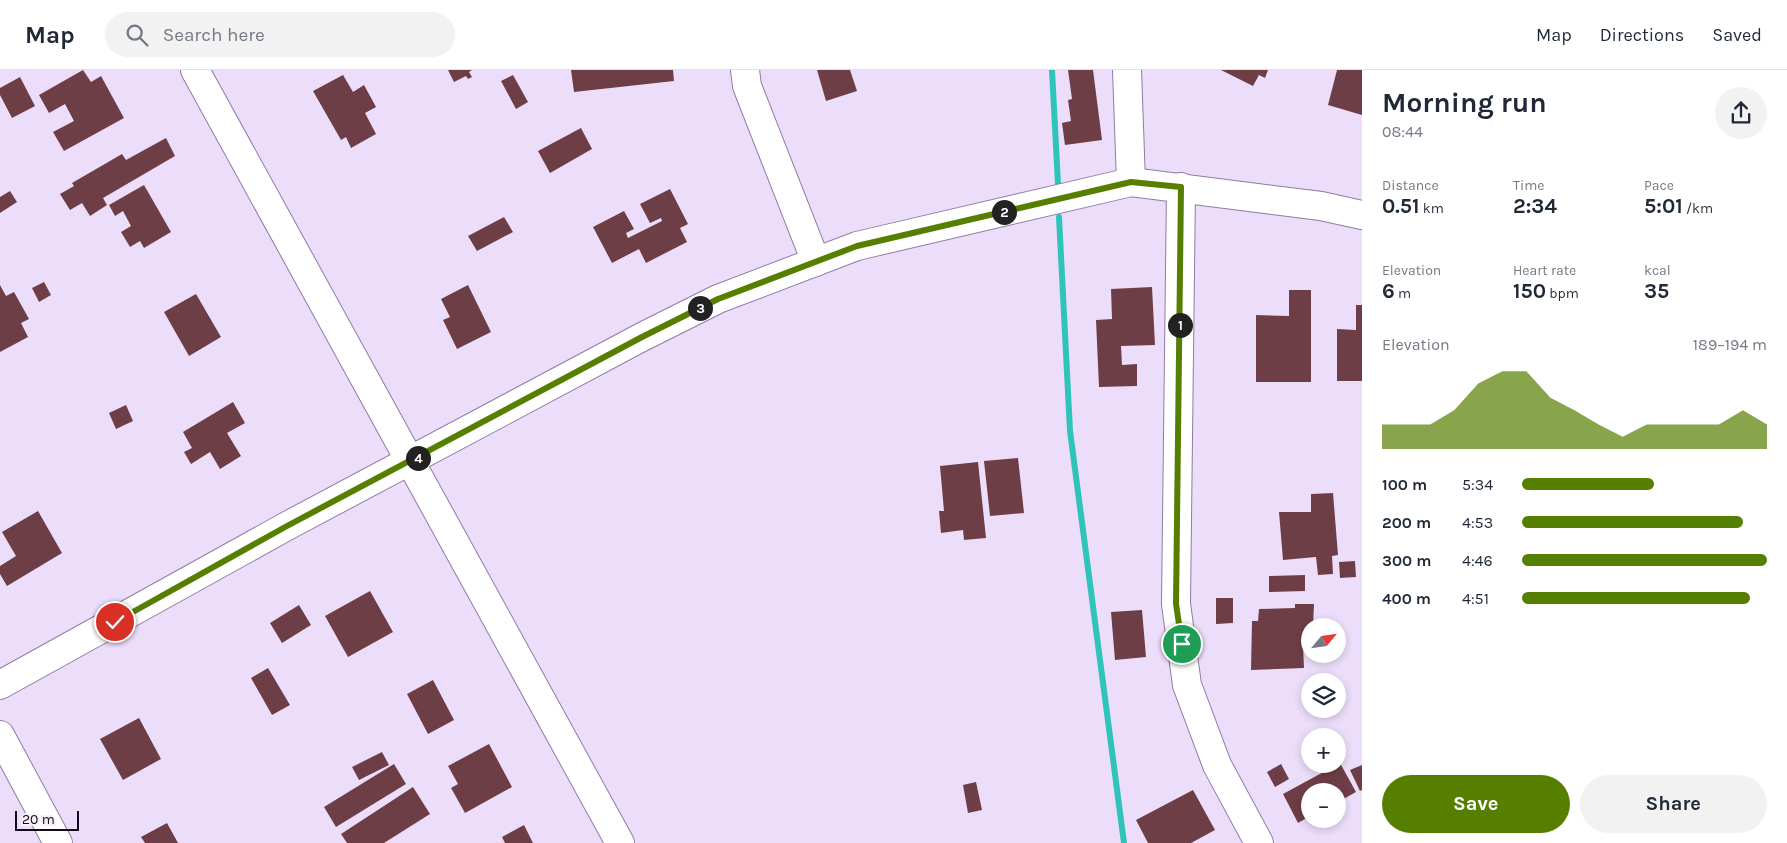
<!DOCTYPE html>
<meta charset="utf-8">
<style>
:root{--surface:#fff;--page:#f2f2f3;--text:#1f2937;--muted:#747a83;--line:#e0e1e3;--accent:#567f00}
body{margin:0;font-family:Karla,sans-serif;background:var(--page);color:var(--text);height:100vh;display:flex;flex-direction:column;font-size:19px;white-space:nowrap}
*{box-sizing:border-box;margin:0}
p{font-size:16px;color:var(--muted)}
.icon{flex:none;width:28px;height:28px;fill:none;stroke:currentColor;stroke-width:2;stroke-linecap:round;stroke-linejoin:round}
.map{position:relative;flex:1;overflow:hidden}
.drawer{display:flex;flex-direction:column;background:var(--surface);width:425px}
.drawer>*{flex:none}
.needle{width:32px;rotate:61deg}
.fabs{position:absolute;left:1301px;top:548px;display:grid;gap:10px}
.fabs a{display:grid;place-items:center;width:45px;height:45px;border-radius:50%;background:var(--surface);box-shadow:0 2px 8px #0003;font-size:25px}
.scale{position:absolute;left:15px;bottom:12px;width:64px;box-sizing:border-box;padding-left:5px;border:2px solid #120a19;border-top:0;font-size:14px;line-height:18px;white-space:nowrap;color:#120a19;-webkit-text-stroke:4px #f5f0f9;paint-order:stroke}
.pin{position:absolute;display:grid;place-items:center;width:42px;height:42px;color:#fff;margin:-21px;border:2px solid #fff;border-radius:50%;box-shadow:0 1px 5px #0007}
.km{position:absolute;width:25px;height:25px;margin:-12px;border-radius:50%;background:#222;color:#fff;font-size:14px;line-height:25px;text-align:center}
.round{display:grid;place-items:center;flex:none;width:52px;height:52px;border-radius:26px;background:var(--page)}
.overview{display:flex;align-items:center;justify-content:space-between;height:85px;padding:0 20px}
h1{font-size:28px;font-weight:700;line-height:38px}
.metrics{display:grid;grid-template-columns:repeat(3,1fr);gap:8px;height:85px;padding:5px 20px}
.metrics div{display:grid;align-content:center}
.metrics b{font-size:21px;font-weight:700}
.metrics small{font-size:14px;font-weight:400}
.metrics p{font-size:14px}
.chart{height:140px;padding:10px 20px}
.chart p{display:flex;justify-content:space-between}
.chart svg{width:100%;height:90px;margin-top:5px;fill:var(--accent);opacity:.7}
.button{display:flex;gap:10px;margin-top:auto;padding:10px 20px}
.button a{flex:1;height:58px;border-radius:30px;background:var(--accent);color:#fff;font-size:20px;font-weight:700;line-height:58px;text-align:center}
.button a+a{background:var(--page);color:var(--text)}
ul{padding:0 20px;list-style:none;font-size:16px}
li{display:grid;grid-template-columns:80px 60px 1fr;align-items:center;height:38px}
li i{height:12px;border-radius:6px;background:var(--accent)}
header{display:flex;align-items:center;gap:30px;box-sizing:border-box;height:70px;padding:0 25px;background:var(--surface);border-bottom:1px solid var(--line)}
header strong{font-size:24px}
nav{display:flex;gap:28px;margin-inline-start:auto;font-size:18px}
.search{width:350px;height:45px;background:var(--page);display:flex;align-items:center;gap:12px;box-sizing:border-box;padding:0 18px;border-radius:28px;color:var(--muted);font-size:19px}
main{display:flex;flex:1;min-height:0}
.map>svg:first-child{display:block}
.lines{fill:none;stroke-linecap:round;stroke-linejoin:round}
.stream{stroke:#30c3ba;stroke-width:6}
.building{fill:#6e3e47}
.minor-casing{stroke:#917aa5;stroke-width:30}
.minor{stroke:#fff;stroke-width:28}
.route-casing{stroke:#fff;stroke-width:10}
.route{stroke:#567f00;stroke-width:6}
</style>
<header>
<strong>Map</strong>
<div class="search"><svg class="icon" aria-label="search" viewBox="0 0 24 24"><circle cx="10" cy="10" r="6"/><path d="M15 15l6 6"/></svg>Search here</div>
<nav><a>Map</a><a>Directions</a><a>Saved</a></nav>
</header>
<main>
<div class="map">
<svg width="1362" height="773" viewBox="0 0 1362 773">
<rect width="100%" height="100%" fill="#ecdefa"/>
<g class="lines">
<g class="stream">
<polyline points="1052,0 1058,114"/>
<polyline points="1059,147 1070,361 1124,773"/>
</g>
</g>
<g class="building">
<polygon points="83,0 91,12 101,6 124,48 64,81 53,62 74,51 65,34 49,43 39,25"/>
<polygon points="448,0 472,0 469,2 472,7 468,9 466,6 454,12"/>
<polygon points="571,0 673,0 674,11 574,22"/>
<polygon points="817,0 850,0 857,21 826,31"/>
<polygon points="1068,0 1093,0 1102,70 1065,75 1062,53 1071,51 1068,30 1072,29"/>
<polygon points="1221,0 1268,0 1265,8 1259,5 1253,16"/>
<polygon points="1337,0 1362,0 1362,45 1328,35"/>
<polygon points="343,5 353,22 364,15 376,37 365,43 376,64 351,78 346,67 341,70 313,21"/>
<polygon points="513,5 528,32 516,39 501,11"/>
<polygon points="20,7 35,36 12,48 0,25 0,18"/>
<polygon points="581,58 592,79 550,103 538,81"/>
<polygon points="166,68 175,86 103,128 107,135 90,146 82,133 70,140 60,124 74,116 72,113 122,84 126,90"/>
<polygon points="144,115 171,162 144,178 140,171 130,177 121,162 131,156 123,141 115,146 109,135"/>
<polygon points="670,119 688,154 680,158 687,172 646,193 639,179 612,193 593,157 624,141 634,159 626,163 628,168 662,151 661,148 650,153 640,134"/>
<polygon points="10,121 17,132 0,143 0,127"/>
<polygon points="504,147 513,162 477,181 468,166"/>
<polygon points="44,212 51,225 39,232 32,218"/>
<polygon points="0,215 6,226 14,222 29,249 21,253 28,267 0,282"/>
<polygon points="468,215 491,262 457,279 443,250 450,247 441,229"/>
<polygon points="1152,217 1155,275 1121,276 1122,295 1137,294 1137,316 1099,317 1096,250 1112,249 1111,219"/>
<polygon points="1289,220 1311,220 1311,312 1256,312 1256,245 1289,246"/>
<polygon points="196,224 221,267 189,286 164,242"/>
<polygon points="1356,235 1362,235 1362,311 1337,311 1337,259 1356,260"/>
<polygon points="233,332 245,353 227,363 241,386 220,399 210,382 191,394 184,382 192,378 183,362"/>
<polygon points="126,335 133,351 116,359 109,343"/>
<polygon points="1018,388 1024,443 990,446 984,391"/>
<polygon points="978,392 986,468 964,470 963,460 941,463 939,441 944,441 940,396"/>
<polygon points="1333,423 1338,485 1332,486 1333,504 1318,505 1316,487 1283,490 1279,442 1311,442 1311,424"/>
<polygon points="38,441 62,483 7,516 0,504 0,496 16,486 2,462"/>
<polygon points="1355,491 1356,507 1340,508 1339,492"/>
<polygon points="1305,505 1305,521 1269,522 1269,506"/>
<polygon points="370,521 393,562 348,587 325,546"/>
<polygon points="1216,528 1233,528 1233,553 1216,554"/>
<polygon points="1295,534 1314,534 1313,556 1310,556 1310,575 1303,575 1304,598 1251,600 1252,551 1258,551 1259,539 1295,538"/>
<polygon points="299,535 311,555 282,573 270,553"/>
<polygon points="1142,540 1146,587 1115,590 1111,542"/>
<polygon points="268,598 290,635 272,645 251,608"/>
<polygon points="433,610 454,650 428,664 407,624"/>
<polygon points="139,648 161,689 123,710 100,669"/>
<polygon points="489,674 512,717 465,743 451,718 458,714 448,696"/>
<polygon points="382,682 389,695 359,710 352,697"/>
<polygon points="1340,693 1356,722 1338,732 1338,721 1310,721 1310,746 1298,753 1283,724"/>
<polygon points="394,694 406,714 336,757 324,737"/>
<polygon points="1281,694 1289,709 1275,717 1267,702"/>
<polygon points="1362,695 1362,720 1360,721 1350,700"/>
<polygon points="976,712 982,740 968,743 963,715"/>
<polygon points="413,717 430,744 384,773 347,773 341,764"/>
<polygon points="1193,720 1215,760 1191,773 1148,773 1136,750"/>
<polygon points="167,753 178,773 145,773 141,767"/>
<polygon points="524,755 533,773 505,773 502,767"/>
</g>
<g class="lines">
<g class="minor-casing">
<g id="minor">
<polyline points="195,0 620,773"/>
<polyline points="745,0 747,16 816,192"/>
<polyline points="1127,0 1131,112"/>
<polyline points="1181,117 1176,534 1187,615 1217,695 1259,773"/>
<polyline points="0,615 287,456 642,267 718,229 857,176 1131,112 1321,136 1362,145"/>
<polyline points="0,665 58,773"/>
</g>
</g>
<use href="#minor" class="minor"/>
</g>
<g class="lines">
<g class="route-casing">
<polyline id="route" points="115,552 287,456 642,267 718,229 857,176 1131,112 1181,117 1176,534 1182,574"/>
</g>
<use href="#route" class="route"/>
</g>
</svg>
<div class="fabs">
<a><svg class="needle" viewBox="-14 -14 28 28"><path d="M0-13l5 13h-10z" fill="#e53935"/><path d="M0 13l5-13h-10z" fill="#747a83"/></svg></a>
<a><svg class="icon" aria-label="layers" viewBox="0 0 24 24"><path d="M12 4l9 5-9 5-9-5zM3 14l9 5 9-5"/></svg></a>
<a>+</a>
<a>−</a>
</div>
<div class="scale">20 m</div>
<div class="pin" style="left:1182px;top:574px;background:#1e9e55"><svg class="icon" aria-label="arrive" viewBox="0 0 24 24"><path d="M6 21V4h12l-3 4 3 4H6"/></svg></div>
<div class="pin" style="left:115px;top:552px;background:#d93025"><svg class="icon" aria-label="check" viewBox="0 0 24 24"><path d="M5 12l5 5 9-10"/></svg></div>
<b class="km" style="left:1180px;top:255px">1</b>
<b class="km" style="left:1004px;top:142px">2</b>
<b class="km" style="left:700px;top:238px">3</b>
<b class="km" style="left:418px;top:388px">4</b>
</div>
<section class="drawer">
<div class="overview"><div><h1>Morning run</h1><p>08:44</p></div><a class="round"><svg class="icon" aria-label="share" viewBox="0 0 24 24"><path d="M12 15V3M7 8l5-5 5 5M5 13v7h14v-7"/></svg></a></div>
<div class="metrics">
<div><p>Distance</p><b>0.51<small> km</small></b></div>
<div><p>Time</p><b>2:34</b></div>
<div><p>Pace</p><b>5:01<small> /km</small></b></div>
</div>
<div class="metrics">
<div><p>Elevation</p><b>6<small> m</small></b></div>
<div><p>Heart rate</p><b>150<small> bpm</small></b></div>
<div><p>kcal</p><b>35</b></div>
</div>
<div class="chart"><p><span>Elevation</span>189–194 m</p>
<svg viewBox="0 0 160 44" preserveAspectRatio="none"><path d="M0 44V32L10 32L20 32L30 25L40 12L50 6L60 6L70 19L80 25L90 32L100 38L110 32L120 32L130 32L140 32L150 25L160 32V44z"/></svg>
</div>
<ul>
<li><b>100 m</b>5:34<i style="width:54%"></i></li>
<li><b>200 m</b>4:53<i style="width:90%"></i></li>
<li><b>300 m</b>4:46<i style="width:100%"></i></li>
<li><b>400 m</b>4:51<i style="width:93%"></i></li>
</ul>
<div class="button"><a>Save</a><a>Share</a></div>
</section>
</main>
